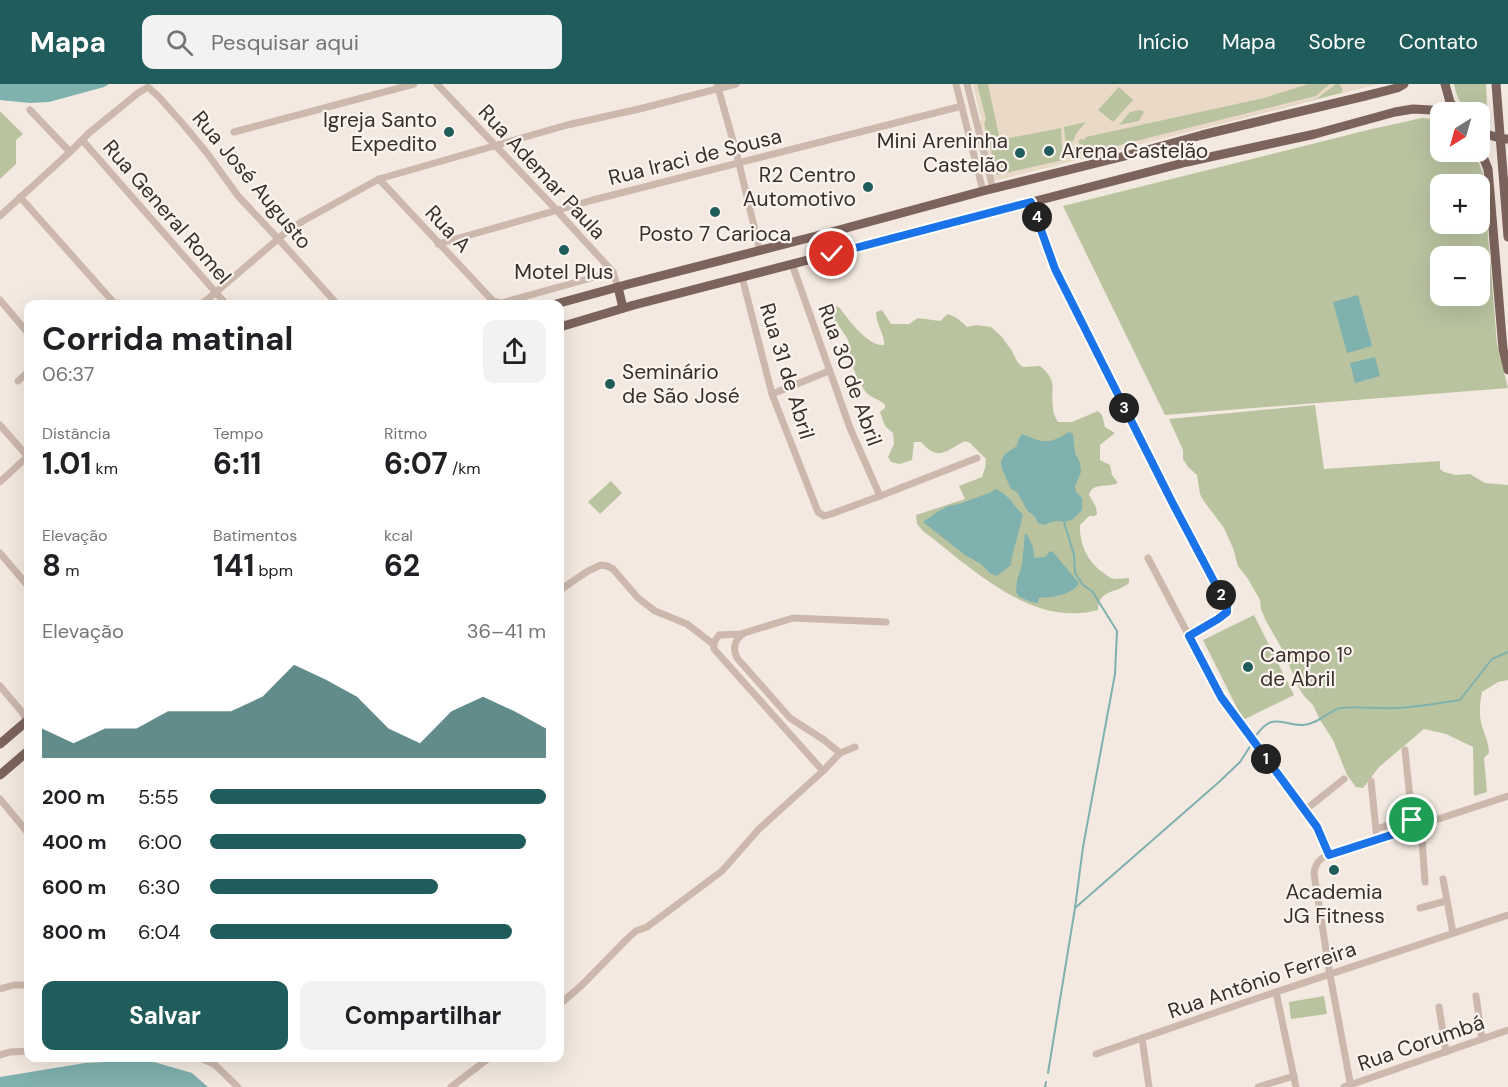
<!DOCTYPE html>
<html lang="pt">
<meta charset="utf-8">
<style>
:root{--surface:#fff;--page:#f2f2f2;--text:#202124;--muted:#757577;--accent:#205c5b}
body{margin:0;font-family:"DM Sans",sans-serif;background:var(--page);color:var(--text);height:100vh;display:flex;flex-direction:column;font-size:22px;white-space:nowrap}
*{box-sizing:border-box;margin:0}
p{font-size:20px;color:var(--muted)}
.icon{flex:none;width:33px;height:33px;fill:none;stroke:currentColor;stroke-width:2;stroke-linecap:round;stroke-linejoin:round}
.map{position:relative;flex:1;overflow:hidden}
.drawer{position:absolute;left:24px;top:216px;width:540px;height:762px;display:flex;flex-direction:column;background:var(--surface);border-radius:12px;box-shadow:0 6px 24px #0002}
.drawer>*{flex:none}
.needle{width:39px;rotate:217deg}
.controls{position:absolute;left:1430px;top:18px;display:grid;gap:12px}
.controls a{display:grid;place-items:center;width:60px;height:60px;border-radius:12px;background:var(--surface);box-shadow:0 6px 24px #0002;font-size:30px}
.pin{position:absolute;display:grid;place-items:center;width:51px;height:51px;color:#fff;margin:-26px;border:3px solid #fff;border-radius:50%;box-shadow:0 2px 6px #0007}
.km{position:absolute;width:30px;height:30px;margin:-15px;border-radius:50%;background:#222;color:#fff;font-size:16px;line-height:30px;text-align:center}
.round{display:grid;place-items:center;flex:none;width:63px;height:63px;border-radius:12px;background:var(--page)}
.overview{display:flex;align-items:center;justify-content:space-between;height:102px;padding:0 18px}
h1{font-size:33px;font-weight:700;line-height:45px}
.metrics{display:grid;grid-template-columns:repeat(3,1fr);gap:9px;height:102px;padding:6px 18px}
.metrics div{display:grid;align-content:center}
.metrics b{font-size:30px;font-weight:700}
.metrics small{font-size:16px;font-weight:400}
.metrics p{font-size:16px}
.chart{height:168px;padding:12px 18px}
.chart p{display:flex;justify-content:space-between}
.chart svg{width:100%;height:108px;margin-top:6px;fill:var(--accent);opacity:.7}
.button{display:flex;gap:12px;margin-top:auto;padding:12px 18px}
.button a{flex:1;height:69px;border-radius:12px;background:var(--accent);color:#fff;font-size:24px;font-weight:700;line-height:69px;text-align:center}
.button a+a{background:var(--page);color:var(--text)}
ul{padding:0 18px;list-style:none;font-size:20px}
li{display:grid;grid-template-columns:96px 72px 1fr;align-items:center;height:45px}
li i{height:15px;border-radius:8px;background:var(--accent)}
header{display:flex;align-items:center;gap:36px;box-sizing:border-box;height:84px;padding:0 30px;background:var(--accent);color:#fff}
header strong{font-size:28px}
nav{display:flex;gap:33px;margin-inline-start:auto;font-size:21px}
.search{width:420px;height:54px;background:var(--page);display:flex;align-items:center;gap:15px;box-sizing:border-box;padding:0 21px;border-radius:12px;color:var(--muted);font-size:22px}
.map>svg:first-child{display:block}
.green{fill:#bac3a0;fill-rule:evenodd}
.plaza{fill:#ebd9c8;fill-rule:evenodd}
.water{fill:#7fb1af}
.lines{fill:none;stroke-linecap:round;stroke-linejoin:round}
.stream{stroke:#7fb1af;stroke-width:2}
.minor{stroke:#ccb8ac;stroke-width:7}
.major{stroke:#7c645c;stroke-width:9}
.route-casing{stroke:#fff;stroke-width:12}
.route{stroke:#1a73e8;stroke-width:8}
.poi-dot{fill:#205c5b;stroke:#fbf3ed;stroke-width:2}
.labels{text-anchor:middle;stroke-width:4.5;stroke-linejoin:round;paint-order:stroke}
.poi-label{font-size:21px;fill:#3a2e2b;stroke:#fbf3ed;text-anchor:end}
.street-label{font-size:21px;fill:#3a2e2b;stroke:#fbf3ed}
</style>
<header>
<strong>Mapa</strong>
<div class="search"><svg class="icon" aria-label="search" viewBox="0 0 24 24"><circle cx="10" cy="10" r="6"/><path d="M15 15l6 6"/></svg>Pesquisar aqui</div>
<nav><a>Início</a><a>Mapa</a><a>Sobre</a><a>Contato</a></nav>
</header>
<div class="map">
<svg width="1508" height="1003" viewBox="0 0 1508 1003">
<rect width="100%" height="100%" fill="#f3e9e0"/>
<g class="green">
<polygon points="973,0 1377,0 996,96 994,94 980,40 982,35"/>
<path d="M1454,0h32l2,44 -9,-6v-10h-12c-7,-8 -11,-17 -13,-28z"/>
<polygon points="0,27 23,50 16,56 16,80 0,95"/>
<path d="M1422,34l11,1 7,3v30h35l8,22 14,170 11,44 -343,27 -102,-209 309,-77zM1440,100h39v40h-39zM1440,172h39v40h-39z"/>
<path d="M828,221l11,2c9,12 29,40 45,38 1,-11 -8,-20 -8,-33l6,-2 9,14h18l9,-6 22,3 8,-7 9,4 10,9 9,-2 15,2 11,10 10,14 6,12 5,4 17,-1c19,16 10,22 13,42 0,5 3,10 5,14h14l26,-11 4,4 3,12 10,6 -15,12v15l10,5 2,10 6,8c-10,5 -26,-1 -29,12l7,12 1,7 -3,2h-5l-9,9c-1,18 7,36 22,47 4,2 8,7 13,7 4,0 10,-1 14,-1v5c-13,11 -31,6 -31,27 -67,18 -126,-42 -175,-79l-6,-7 -1,-9 49,-16 -6,-13 23,-9 3,-9 1,-9 -16,-16 -5,-2c-20,10 -26,21 -44,1h-7l-2,18 -12,4 -9,-2 -3,-5 6,-13 -1,-11 -8,-7 -5,-14 5,-4v-3c-6,-7 -14,-6 -19,-13 -4,-4 -14,-25 -15,-30 -2,-8 0,-16 -4,-24 -6,-11 -17,-20 -19,-33z"/>
<path d="M1315,321l9,64 116,-8v8l4,3 11,3 15,-1 15,9 23,2v195l-10,2 -16,10c-2,9 -3,21 -1,31 3,11 8,19 8,30l-5,5 3,34 -13,4 -1,-49 -27,-13 -22,-5 -45,38 -16,21 -7,-1 -9,-12 -14,-35 -13,-20 -7,-15 -9,-9 -5,-8 -17,-39 -16,-28 -5,-12 -1,-9 -12,-21 -10,-13 -5,-18 -9,-20 -21,-28 -3,-6 -3,-19 -9,-8 -5,-8v-9l-14,-31z"/>
<polygon points="611,397 622,409 600,430 588,418"/>
<polygon points="1254,531 1294,611 1243,636 1203,556"/>
<polygon points="1324,912 1327,930 1291,935 1289,918"/>
</g>
<g class="plaza">
<path d="M973,0h4l9,35 -2,5 5,15 10,-3 -11,-52h320l-44,14 -178,39 -2,3 -4,-1 -2,3 5,4 -7,9v1l240,-60 14,-12h6l-20,15 -320,81 -2,-2 -14,-54 2,-5zM1119,3l14,13 -20,22 -15,-12zM1141,26l3,2 -5,9 -20,4 11,-13zM1086,38l-10,12 -3,7 -7,7 -2,-21zM1061,44l2,32 -66,15 -8,-33z"/>
<polygon points="1339,0 1377,0 1342,9 1342,4"/>
</g>
<g class="water">
<polygon points="0,0 109,0 104,3 49,18 30,19 0,16"/>
<polygon points="1358,211 1372,262 1347,269 1333,218"/>
<polygon points="1375,273 1380,292 1355,299 1350,279"/>
<path d="M1069,348l4,2 2,19 5,10 1,9 -6,14 1,6 6,6v12c-3,3 -7,8 -11,10 -10,4 -14,-2 -26,5l-7,-2 -3,-6 -8,-7 -10,-18 -6,-3 -9,-20 -1,-8 4,-7 12,-8 1,-6 4,-6c22,9 26,11 47,-2z"/>
<path d="M996,405c12,5 18,17 27,26l-11,42 -1,8 -14,11 -6,-2 -10,-10 -16,-9 -42,-33 14,-10 11,-6 11,-2 30,-11z"/>
<path d="M1025,450h2l6,13 1,11 11,-1 5,-6 3,1 26,31c-8,13 -26,14 -40,15l-1,5 -7,-1 -13,-6 -2,-5 1,-10 5,-17z"/>
<polygon points="147,976 192,989 208,1003 0,1003 0,993 85,979"/>
</g>
<g class="lines">
<g class="stream">
<polyline points="1064,438 1074,471 1075,489 1083,501 1092,507 1117,547 1115,590 1083,763 1075,824"/>
<path d="M1255,653c18,-26 25,-12 48,-12 16,-1 26,-15 38,-17 16,-2 34,1 50,0 23,0 46,-5 69,-8l32,-41 16,-7"/>
<polyline points="1048,989 1075,824 1219,698 1240,678 1251,661"/>
<polyline points="1045,1003 1046,998"/>
</g>
<g class="minor">
<polyline points="437,0 549,118 613,188 618,203"/>
<polyline points="717,0 737,71 760,167"/>
<polyline points="956,0 983,107"/>
<polyline points="967,0 993,105"/>
<polyline points="30,26 70,68"/>
<polyline points="234,48 414,0"/>
<polyline points="83,57 226,220"/>
<polyline points="379,95 493,217 501,219 613,188"/>
<polyline points="20,113 115,220"/>
<path d="M1031,118c8,23 15,47 25,69 51,114 113,224 171,334v7l-9,7 -29,17"/>
<polyline points="0,132 70,68 89,49 138,9 148,3 159,13 183,40 207,69 238,112 283,160 337,220"/>
<polyline points="438,160 593,116 962,22"/>
<polyline points="792,180 850,344 880,412"/>
<polyline points="742,193 772,310 818,428 824,432 831,430 880,412 977,374"/>
<polyline points="0,216 28,249"/>
<polyline points="202,220 285,149 303,137 379,95 567,41 639,25 736,0"/>
<polyline points="18,297 28,288"/>
<polyline points="772,310 829,287"/>
<polyline points="0,341 28,373"/>
<polyline points="0,398 28,372"/>
<polyline points="0,469 28,502"/>
<polyline points="1148,474 1221,613 1317,743 1329,771"/>
<polyline points="560,506 588,487 601,481 607,482 613,485 638,514 655,527 687,540 713,560"/>
<polyline points="742,550 719,551 714,558 714,565 823,687"/>
<polyline points="0,602 22,628 27,637"/>
<polyline points="1405,666 1413,744"/>
<path d="M840,669l-16,-13 -34,-22 -53,-60c-5,-10 -2,-19 7,-25l49,-15 93,4"/>
<polyline points="1371,697 1377,755"/>
<polyline points="0,715 28,749"/>
<polyline points="1305,726 1344,695"/>
<polyline points="1421,741 1425,798"/>
<polyline points="1376,745 1412,734"/>
<polyline points="1443,795 1453,849"/>
<polyline points="1420,824 1446,817"/>
<polyline points="0,905 14,901 28,901"/>
<polyline points="1276,908 1296,1003"/>
<polyline points="1476,912 1482,955"/>
<polyline points="560,920 582,901 627,855 636,847 647,843 722,787 759,745 823,687 840,669 855,663"/>
<polyline points="1439,923 1446,968"/>
<polyline points="1142,954 1149,1003"/>
<polyline points="1096,970 1246,918 1508,831"/>
<polyline points="0,971 10,968 28,967"/>
<polyline points="200,974 214,980 238,1003"/>
<polyline points="451,1003 489,974"/>
<polyline points="1258,1003 1294,992"/>
<polyline points="1344,1003 1508,946"/>
<path d="M1351,1003l-21,-112 -16,-101c1,-10 5,-16 15,-19l179,-59"/>
</g>
<g class="major">
<polyline points="1445,0 1450,18 1457,28"/>
<polyline points="1496,0 1508,153"/>
<polyline points="1479,48 1503,55 1508,55"/>
<polyline points="1479,63 1488,85 1503,265 1508,286"/>
<polyline points="618,203 623,224"/>
<polyline points="556,220 629,200 824,150 983,107 1125,72 1202,51 1365,12 1397,4 1404,0"/>
<polyline points="560,243 634,221 1187,78 1315,50 1395,28 1413,25 1431,26 1441,28"/>
<polyline points="0,660 28,636"/>
<polyline points="0,691 28,667"/>
</g>
</g>
<g class="lines">
<g class="route-casing">
<polyline id="route" points="832,170 1031,118 1055,185 1172,418 1227,522 1227,528 1218,535 1189,552 1221,613 1317,743 1329,771 1413,744 1412,736"/>
</g>
<use href="#route" class="route"/>
</g>
<g class="poi-dot">
<circle cx="449" cy="48" r="6"/>
<circle cx="1049" cy="67" r="6"/>
<circle cx="1020" cy="69" r="6"/>
<circle cx="868" cy="103" r="6"/>
<circle cx="715" cy="128" r="6"/>
<circle cx="564" cy="166" r="6"/>
<circle cx="610" cy="300" r="6"/>
<circle cx="1248" cy="583" r="6"/>
<circle cx="1334" cy="786" r="6"/>
</g>
<g class="labels">
<g class="poi-label">
<text x="437" y="43">Igreja Santo<tspan x="437" dy="24">Expedito</tspan></text>
<text x="1008" y="64">Mini Areninha<tspan x="1008" dy="24">Castelão</tspan></text>
<text x="1061" y="74" text-anchor="start">Arena Castelão</text>
<text x="856" y="98">R2 Centro<tspan x="856" dy="24">Automotivo</tspan></text>
<text x="715" y="157" text-anchor="middle">Posto 7 Carioca</text>
<text x="564" y="195" text-anchor="middle">Motel Plus</text>
<text x="622" y="295" text-anchor="start">Seminário<tspan x="622" dy="24">de São José</tspan></text>
<text x="1260" y="578" text-anchor="start">Campo 1º<tspan x="1260" dy="24">de Abril</tspan></text>
<text x="1334" y="815" text-anchor="middle">Academia<tspan x="1334" dy="24">JG Fitness</tspan></text>
</g>
<g class="street-label">
<text transform="translate(695 73) rotate(-14)" y="7">Rua Iraci de Sousa</text>
<text transform="translate(542 88) rotate(47)" y="7">Rua Ademar Paula</text>
<text transform="translate(252 96) rotate(50)" y="7">Rua José Augusto</text>
<text transform="translate(167 128) rotate(49)" y="7">Rua General Romel</text>
<text transform="translate(448 145) rotate(47)" y="7">Rua A</text>
<text transform="translate(787 287) rotate(73)" y="7">Rua 31 de Abril</text>
<text transform="translate(850 291) rotate(70)" y="7">Rua 30 de Abril</text>
<text transform="translate(1262 896) rotate(-19)" y="7">Rua Antônio Ferreira</text>
<text transform="translate(1421 959) rotate(-19)" y="7">Rua Corumbá</text>
</g>
</g>
</svg>
<div class="controls">
<a><svg class="needle" viewBox="-14 -14 28 28"><path d="M0-13l5 13h-10z" fill="#e53935"/><path d="M0 13l5-13h-10z" fill="#757577"/></svg></a>
<a>+</a>
<a>−</a>
</div>
<div class="pin" style="left:1412px;top:736px;background:#1e9e55"><svg class="icon" aria-label="arrive" viewBox="0 0 24 24"><path d="M6 21V4h12l-3 4 3 4H6"/></svg></div>
<div class="pin" style="left:832px;top:170px;background:#d93025"><svg class="icon" aria-label="check" viewBox="0 0 24 24"><path d="M5 12l5 5 9-10"/></svg></div>
<b class="km" style="left:1266px;top:675px">1</b>
<b class="km" style="left:1221px;top:511px">2</b>
<b class="km" style="left:1124px;top:324px">3</b>
<b class="km" style="left:1037px;top:133px">4</b>
<section class="drawer">
<div class="overview"><div><h1>Corrida matinal</h1><p>06:37</p></div><a class="round"><svg class="icon" aria-label="share" viewBox="0 0 24 24"><path d="M12 15V3M7 8l5-5 5 5M5 13v7h14v-7"/></svg></a></div>
<div class="metrics">
<div><p>Distância</p><b>1.01<small> km</small></b></div>
<div><p>Tempo</p><b>6:11</b></div>
<div><p>Ritmo</p><b>6:07<small> /km</small></b></div>
</div>
<div class="metrics">
<div><p>Elevação</p><b>8<small> m</small></b></div>
<div><p>Batimentos</p><b>141<small> bpm</small></b></div>
<div><p>kcal</p><b>62</b></div>
</div>
<div class="chart"><p><span>Elevação</span>36–41 m</p>
<svg viewBox="0 0 160 44" preserveAspectRatio="none"><path d="M0 44V32L10 38L20 32L30 32L40 25L50 25L60 25L70 19L80 6L90 12L100 19L110 32L120 38L130 25L140 19L150 25L160 32V44z"/></svg>
</div>
<ul>
<li><b>200 m</b>5:55<i style="width:100%"></i></li>
<li><b>400 m</b>6:00<i style="width:94%"></i></li>
<li><b>600 m</b>6:30<i style="width:68%"></i></li>
<li><b>800 m</b>6:04<i style="width:90%"></i></li>
</ul>
<div class="button"><a>Salvar</a><a>Compartilhar</a></div>
</section>
</div>
